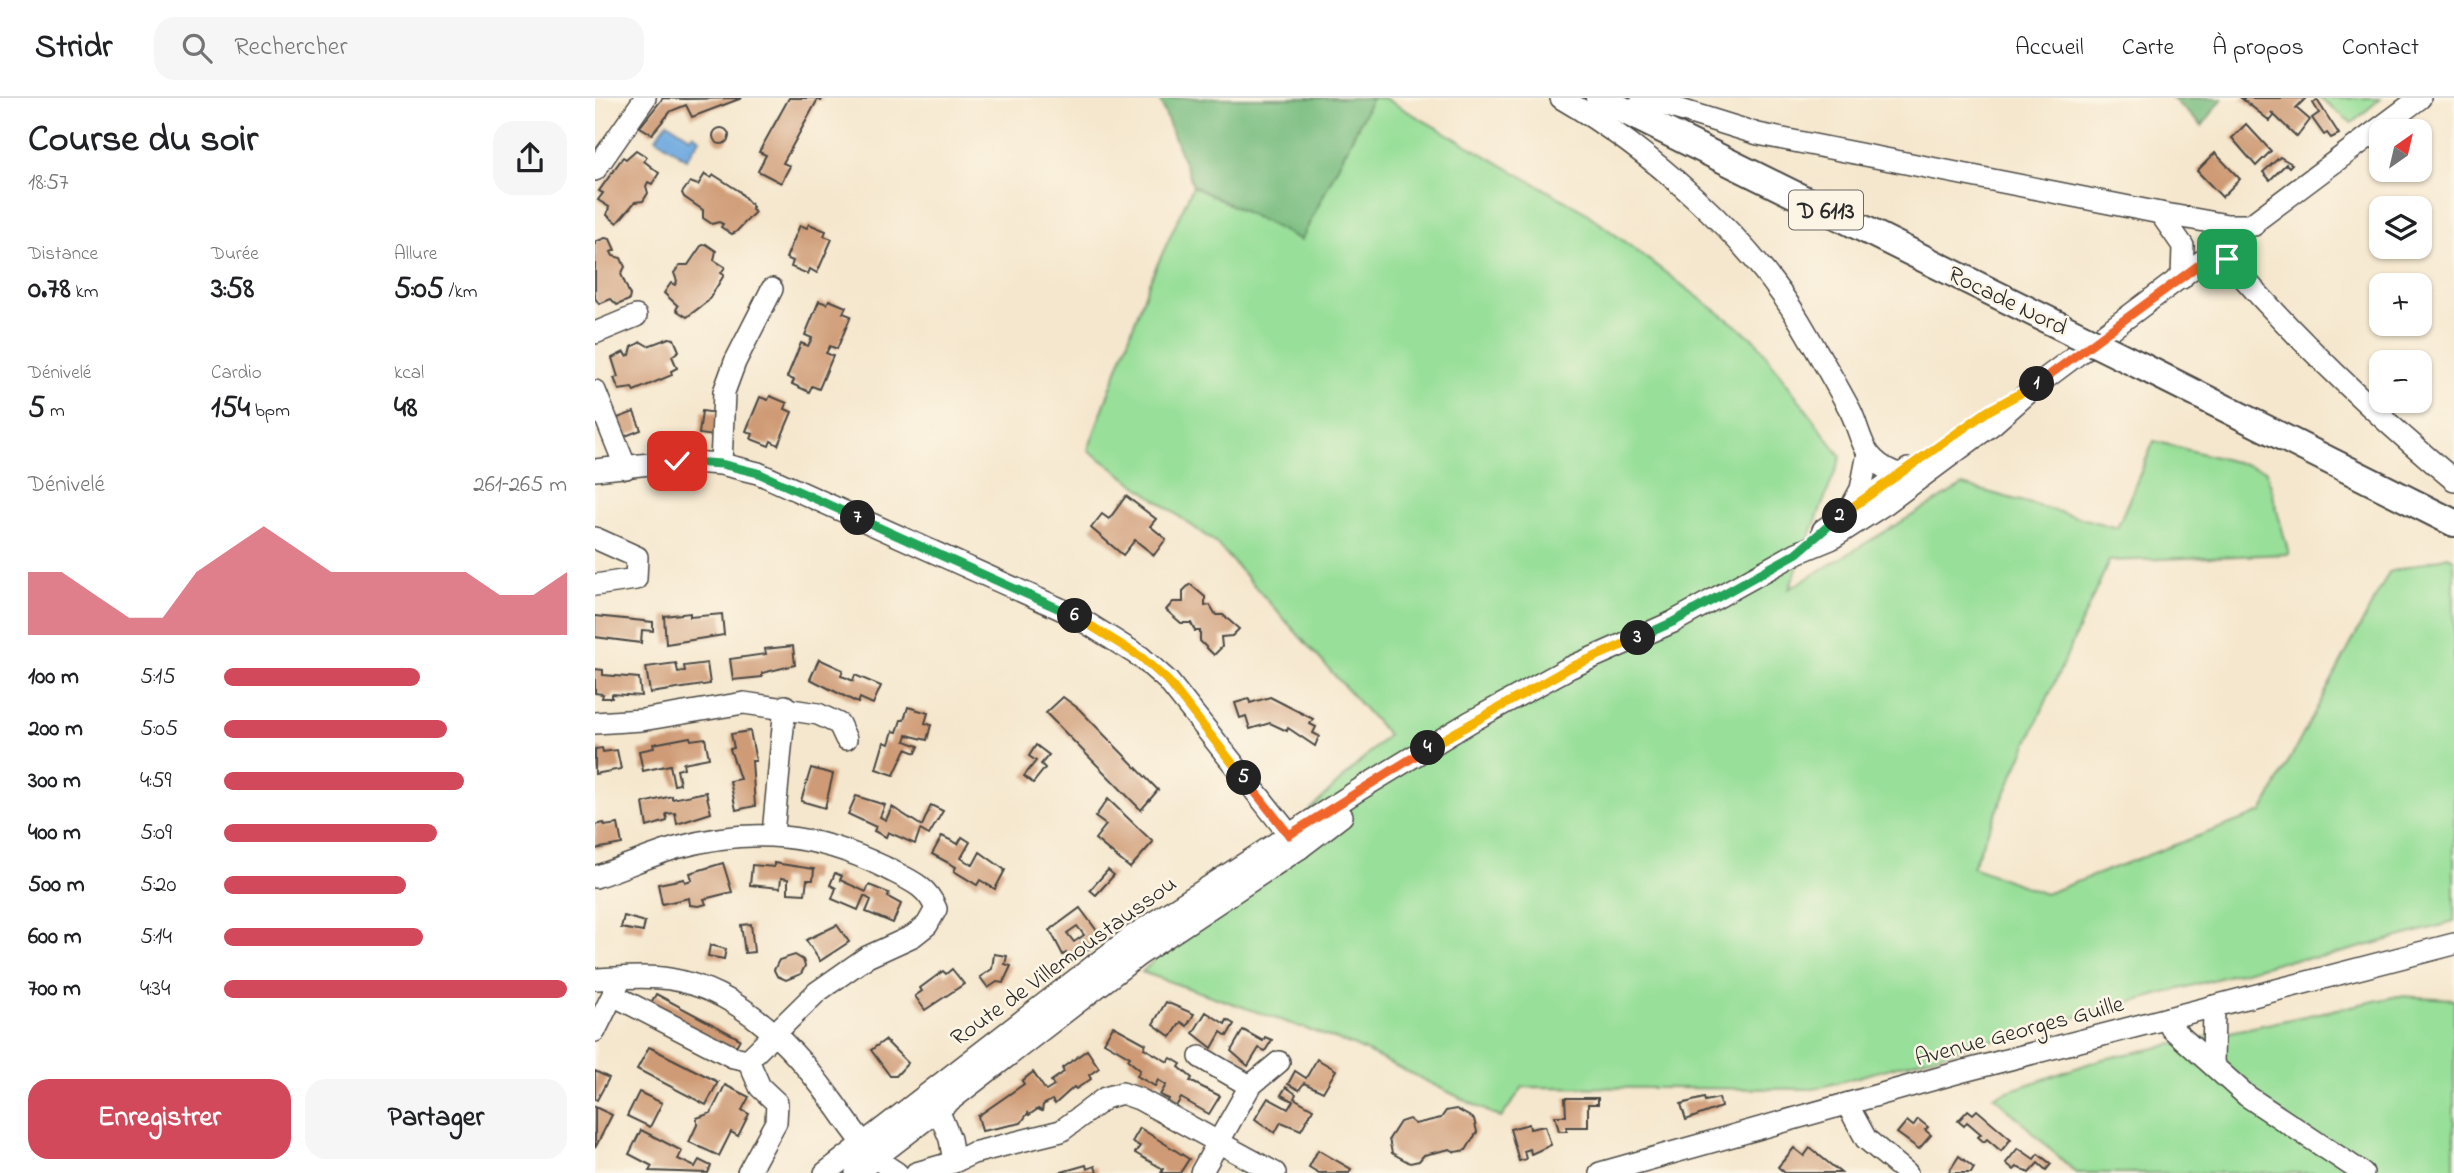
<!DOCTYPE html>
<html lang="fr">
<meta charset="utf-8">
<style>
:root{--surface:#fff;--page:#f6f6f6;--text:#202124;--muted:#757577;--line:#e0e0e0;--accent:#d1495b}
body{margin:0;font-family:"Indie Flower",sans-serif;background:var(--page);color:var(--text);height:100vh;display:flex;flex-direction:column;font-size:26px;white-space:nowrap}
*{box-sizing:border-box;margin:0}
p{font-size:23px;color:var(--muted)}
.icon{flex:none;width:38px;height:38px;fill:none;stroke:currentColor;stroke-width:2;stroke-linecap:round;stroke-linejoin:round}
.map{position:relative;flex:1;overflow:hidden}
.side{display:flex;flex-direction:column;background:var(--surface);width:595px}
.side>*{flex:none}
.needle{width:46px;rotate:34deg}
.buttons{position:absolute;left:1774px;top:21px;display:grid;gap:14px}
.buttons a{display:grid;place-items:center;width:63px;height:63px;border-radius:14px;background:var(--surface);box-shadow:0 2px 5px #0004;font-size:35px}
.pin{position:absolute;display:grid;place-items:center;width:60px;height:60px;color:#fff;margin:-30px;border-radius:14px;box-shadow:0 4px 10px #0006}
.km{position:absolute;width:35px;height:35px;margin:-18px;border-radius:50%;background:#222;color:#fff;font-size:19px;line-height:35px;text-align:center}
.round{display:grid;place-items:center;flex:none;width:74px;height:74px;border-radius:21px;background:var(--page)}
.head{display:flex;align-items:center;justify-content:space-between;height:119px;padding:0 28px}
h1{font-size:38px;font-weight:700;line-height:52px}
.stats{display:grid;grid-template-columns:repeat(3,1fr);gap:10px;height:119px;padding:7px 28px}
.stats div{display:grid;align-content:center}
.stats b{font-size:30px;font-weight:700}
.stats small{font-size:19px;font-weight:400}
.stats p{font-size:19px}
.chart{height:196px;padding:14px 28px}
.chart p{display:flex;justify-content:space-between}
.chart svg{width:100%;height:126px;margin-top:7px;fill:var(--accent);opacity:.7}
.action{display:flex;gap:14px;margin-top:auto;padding:14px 28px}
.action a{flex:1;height:80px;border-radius:21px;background:var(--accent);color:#fff;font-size:28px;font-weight:700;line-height:80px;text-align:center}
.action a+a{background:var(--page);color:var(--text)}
ul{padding:0 28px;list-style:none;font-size:23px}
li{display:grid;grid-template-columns:112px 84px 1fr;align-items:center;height:52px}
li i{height:18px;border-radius:9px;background:var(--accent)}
header{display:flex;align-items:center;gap:42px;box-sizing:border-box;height:98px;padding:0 35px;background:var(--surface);border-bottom:2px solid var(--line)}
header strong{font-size:33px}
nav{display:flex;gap:38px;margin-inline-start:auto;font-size:24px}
.search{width:490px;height:63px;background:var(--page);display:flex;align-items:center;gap:18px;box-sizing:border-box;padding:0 24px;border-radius:21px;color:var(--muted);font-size:26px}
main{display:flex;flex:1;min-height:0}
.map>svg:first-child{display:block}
.green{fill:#98df99;stroke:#628562;stroke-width:2}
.forest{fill:#7abe81;stroke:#527456;stroke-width:2}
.water{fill:#70aae0;stroke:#4e6a86;stroke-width:2}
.building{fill:#cf9b76;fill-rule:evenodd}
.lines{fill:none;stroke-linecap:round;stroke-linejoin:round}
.minor-casing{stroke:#494743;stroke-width:24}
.major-casing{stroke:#494743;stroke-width:30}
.minor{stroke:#fff;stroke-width:21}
.major{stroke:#fff;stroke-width:26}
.major-bridge-casing{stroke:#494743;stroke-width:30;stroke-linecap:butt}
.major-bridge{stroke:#fff;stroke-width:26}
.split-1-casing{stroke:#fff;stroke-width:14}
.split-2-casing{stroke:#fff;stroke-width:14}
.split-3-casing{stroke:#fff;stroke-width:14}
.split-4-casing{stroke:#fff;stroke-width:14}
.split-5-casing{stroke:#fff;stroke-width:14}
.split-6-casing{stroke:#fff;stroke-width:14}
.split-7-casing{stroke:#fff;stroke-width:14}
.split-8-casing{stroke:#fff;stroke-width:14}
.split-1{stroke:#f0652b;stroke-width:9}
.split-2{stroke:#f5b400;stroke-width:9}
.split-3{stroke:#22a559;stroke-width:9}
.split-4{stroke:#f5b400;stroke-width:9}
.split-5{stroke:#f0652b;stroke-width:9}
.split-6{stroke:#f5b400;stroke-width:9}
.split-7{stroke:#22a559;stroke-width:9}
.split-8{stroke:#22a559;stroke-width:9}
.labels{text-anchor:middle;stroke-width:5;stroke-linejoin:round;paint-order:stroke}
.shield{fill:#fcf5e5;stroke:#6a6863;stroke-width:2}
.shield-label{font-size:23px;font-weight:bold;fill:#2b2b2b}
.street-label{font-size:24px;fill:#2b2b2b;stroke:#fcf5e5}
</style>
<header>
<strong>Stridr</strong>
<div class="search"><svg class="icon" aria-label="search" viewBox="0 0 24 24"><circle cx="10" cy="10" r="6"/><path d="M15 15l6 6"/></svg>Rechercher</div>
<nav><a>Accueil</a><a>Carte</a><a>À propos</a><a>Contact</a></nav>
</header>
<main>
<section class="side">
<div class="head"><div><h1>Course du soir</h1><p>18:57</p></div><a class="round"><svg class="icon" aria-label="share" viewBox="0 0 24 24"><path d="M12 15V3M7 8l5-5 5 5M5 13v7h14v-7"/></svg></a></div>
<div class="stats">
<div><p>Distance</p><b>0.78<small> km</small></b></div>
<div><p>Durée</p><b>3:58</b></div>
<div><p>Allure</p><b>5:05<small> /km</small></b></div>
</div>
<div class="stats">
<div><p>Dénivelé</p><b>5<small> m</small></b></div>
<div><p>Cardio</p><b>154<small> bpm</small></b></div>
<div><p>kcal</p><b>48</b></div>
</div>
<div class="chart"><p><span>Dénivelé</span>261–265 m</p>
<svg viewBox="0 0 160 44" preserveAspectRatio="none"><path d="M0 44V22L10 22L20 30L30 38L40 38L50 22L60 14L70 6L80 14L90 22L100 22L110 22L120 22L130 22L140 30L150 30L160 22V44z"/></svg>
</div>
<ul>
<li><b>100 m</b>5:15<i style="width:57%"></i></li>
<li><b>200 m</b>5:05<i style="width:65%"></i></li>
<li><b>300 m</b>4:59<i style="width:70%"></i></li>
<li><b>400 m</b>5:09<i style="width:62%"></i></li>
<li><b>500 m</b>5:20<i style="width:53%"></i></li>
<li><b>600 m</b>5:14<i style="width:58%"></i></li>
<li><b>700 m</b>4:34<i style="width:100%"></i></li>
</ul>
<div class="action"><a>Enregistrer</a><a>Partager</a></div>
</section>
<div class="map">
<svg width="1859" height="1075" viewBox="0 0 1859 1075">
<rect width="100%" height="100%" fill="#fcf5e5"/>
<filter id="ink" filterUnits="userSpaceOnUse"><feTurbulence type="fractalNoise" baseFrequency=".0143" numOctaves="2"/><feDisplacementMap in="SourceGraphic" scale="14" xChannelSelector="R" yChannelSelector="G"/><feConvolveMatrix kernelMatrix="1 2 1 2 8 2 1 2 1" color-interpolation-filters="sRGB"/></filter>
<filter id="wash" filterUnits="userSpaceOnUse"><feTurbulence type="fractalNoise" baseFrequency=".00686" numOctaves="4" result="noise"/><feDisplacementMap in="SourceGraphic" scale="28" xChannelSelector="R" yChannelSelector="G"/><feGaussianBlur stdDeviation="1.57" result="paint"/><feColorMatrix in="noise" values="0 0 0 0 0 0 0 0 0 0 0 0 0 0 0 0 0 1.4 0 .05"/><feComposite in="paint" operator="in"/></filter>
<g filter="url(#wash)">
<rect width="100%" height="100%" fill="#f5e7cd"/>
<g class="green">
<polygon points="777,0 789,0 990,114 1160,242 1246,359 1194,491 1368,387 1522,430 1559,343 1671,372 1694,456 1514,463 1377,769 1450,796 1667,714 1794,474 1853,458 1859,461 1859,824 1734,858 1687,863 1219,991 928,989 906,1020 760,948 547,874 793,637 622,446 493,352 554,185 598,88 706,142"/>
<polygon points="1724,0 1786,0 1757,25"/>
<polygon points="1803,898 1859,901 1859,1075 1481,1075 1399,998 1504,962"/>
</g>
<g class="forest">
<polygon points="564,0 777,0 706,142 598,88"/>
<polygon points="1577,0 1628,0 1607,28"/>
</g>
<polygon class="water" points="72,24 95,39 98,36 105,41 91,61 61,40"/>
<g id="blocks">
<g class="building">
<polygon points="68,0 90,1 147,0 97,19 91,7 76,13 57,36 45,29"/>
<polygon points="194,0 228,0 226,3 223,1 188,65 195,68 186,85 163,73 171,57 164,54"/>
<polygon points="1646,0 1711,0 1701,10 1715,22 1702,39 1676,14 1679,18 1675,23"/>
<polygon points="1722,2 1744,36 1736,40 1732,35 1729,37 1717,20 1724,15 1718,5"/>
<polygon points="1651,26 1676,53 1661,68 1637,40"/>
<circle cx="126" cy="38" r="8"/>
<polygon points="41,52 52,59 49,63 64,75 57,86 53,84 51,88 53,95 48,103 40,104 22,125 12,117 14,109 3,102 8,95 4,93 28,59 31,61"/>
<polygon points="1620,55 1645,81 1627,99 1602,73"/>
<polygon points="1685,59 1697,66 1694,69 1691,66 1675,82 1668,74"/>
<polygon points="110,76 116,80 119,77 144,93 158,109 157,111 160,114 141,134 137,136 126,129 128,126 124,124 117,126 108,120 108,112 89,99 87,95 95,84 103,87"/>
<polygon points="214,126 231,133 229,138 237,141 222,175 215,171 213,176 196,169 198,163 191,160 205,127 212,130"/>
<polygon points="10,140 15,141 20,152 16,154 18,158 26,160 30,169 26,176 35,197 34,202 22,207 16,201 4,206 0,200 0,144"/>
<polygon points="111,146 121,153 119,162 130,169 126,175 129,177 113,203 92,219 81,212 83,208 69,195 76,185 80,187 82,183 79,175 85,167 93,167 106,148"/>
<polygon points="234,202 251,209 248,215 256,218 242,251 235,248 231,255 238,258 224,291 217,288 214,294 197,286 199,282 192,279 206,245 213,248 217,240 210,237 224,203 232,206"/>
<polygon points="74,240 79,241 84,253 77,258 82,270 76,273 77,277 39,293 37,290 24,292 19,280 23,279 17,260 29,254 31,258 35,257 37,249 46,244 53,248"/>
<polygon points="175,298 192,305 190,311 197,314 183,347 176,343 174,348 156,341 158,336 151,333 165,299 173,302"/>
<polygon points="107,313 122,315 119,338 104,336"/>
<polygon points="39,314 46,332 28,339 20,321"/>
<polygon points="531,398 561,421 555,428 571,441 559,457 540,442 528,457 496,430 507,416 514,421"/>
<polygon points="595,486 610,499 610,508 615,507 621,517 628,517 644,531 637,538 626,539 627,549 619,557 605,543 605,533 600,533 596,525 586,525 571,512 578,504 588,504 588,493"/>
<polygon points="95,515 95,519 127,516 129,537 71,546 69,518"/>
<polygon points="0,518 58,524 58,533 47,532 46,545 0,539"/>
<polygon points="198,548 200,567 167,575 167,579 138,582 135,561 171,556 170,551"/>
<polygon points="224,561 248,572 246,578 252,580 258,583 260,577 286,588 278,606 265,600 263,605 215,581"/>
<polygon points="81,565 83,574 90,573 89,568 112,565 115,586 55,595 51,569"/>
<polygon points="0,571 8,572 8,577 44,580 46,598 17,596 17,600 7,600 8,596 0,595"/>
<polygon points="468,599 484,611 563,692 546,712 451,615"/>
<polygon points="675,599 718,621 715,626 721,629 718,635 724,638 720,648 693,630 692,633 675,625 655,631 651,618 645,620 640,605 654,601 655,605"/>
<polygon points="313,609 333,615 330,625 336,627 332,642 312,637 310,643 324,648 321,655 311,651 299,677 281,671 289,644 294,646 298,633 302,634 306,622 309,622"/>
<polygon points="155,633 161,663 157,663 160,708 141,712 135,683 145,681 135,651 139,650 136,636"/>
<polygon points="95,639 96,642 110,640 114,660 88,665 89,670 82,672 85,686 79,687 75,667 48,673 44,653 59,650 58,646"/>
<polygon points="441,647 454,657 446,666 450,670 438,685 429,678 441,663 434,658"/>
<polygon points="7,650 8,654 22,652 26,671 0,676 0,651"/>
<polygon points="216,670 238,676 230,710 206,703"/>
<polygon points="111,694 116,715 82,726 80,715 71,716 72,723 52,729 48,705 77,698 77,701"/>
<polygon points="261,698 290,707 285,719 291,722 297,709 327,728 336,707 348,713 334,737 325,732 320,746 293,734 291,739 279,733 281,729 253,716"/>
<polygon points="513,701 558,744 535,770 500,741 511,727 500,719"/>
<polygon points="9,725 10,728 23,726 27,746 0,751 0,727"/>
<polygon points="347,738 363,746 367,739 375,744 366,760 372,764 378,767 385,754 410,772 400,791 385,782 382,787 359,773 361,769 337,756"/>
<polygon points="128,765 137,794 109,801 111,806 104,808 95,807 94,800 67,806 63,786 89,781 90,784 97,782 95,775"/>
<polygon points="179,765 219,771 218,782 212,782 210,796 193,795 193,781 186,780 185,790 155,787 157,767 179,769"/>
<polygon points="513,772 519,777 501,797 495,792"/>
<polygon points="240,775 247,778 245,782 271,794 274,787 294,795 293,799 306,806 298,825 271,814 276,802 269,798 263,812 237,801 241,790 235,787"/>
<path d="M485,810l23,31 -31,22 -6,-8 -3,2 -13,-25zM482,828l7,9 -10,7 -7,-9z"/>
<polygon points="29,818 50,824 48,834 26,830"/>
<polygon points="156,826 159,854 150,855 146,827"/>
<polygon points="242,827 254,844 225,863 211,842"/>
<polygon points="115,847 131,851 129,861 113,858"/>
<polygon points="399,856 412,858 410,866 416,868 408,885 402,884 393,890 385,879 397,871"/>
<polygon points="200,857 208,862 210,868 206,876 191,882 182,878 179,872 184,862"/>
<polygon points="357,871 369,886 330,912 320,898 327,893 325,890 348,873 351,876"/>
<polygon points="61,896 145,941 139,952 55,907"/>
<polygon points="571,904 599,916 592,928 586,924 576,939 558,926"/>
<polygon points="611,914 630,926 632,922 639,926 632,938 626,934 617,950 598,935"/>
<polygon points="518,928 551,946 549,950 573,964 576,960 586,966 584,969 597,980 595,983 625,998 614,1016 586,1000 580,1010 571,1006 574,1001 565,997 571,987 563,982 560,988 542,978 545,972 533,962 535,959 509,944"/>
<polygon points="648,932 668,943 670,939 677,942 670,953 664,950 653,968 636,953"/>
<polygon points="290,942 313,965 301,978 295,978 276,952"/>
<polygon points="54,949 123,984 111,1007 42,971"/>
<polygon points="492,952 504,970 494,977 496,981 481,991 479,989 460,1006 457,1002 448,1007 447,1013 443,1011 434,1017 433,1015 426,1025 387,1033 383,1018 429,986 427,983 438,974 451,993 459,988 456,983 469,974 467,970"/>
<polygon points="722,961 741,972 728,994 709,985 704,992 693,986 700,973 711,980"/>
<polygon points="0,973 14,980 2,1002 0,1001"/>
<polygon points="130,987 154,999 147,1012 154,1016 143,1038 136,1034 124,1058 94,1044 102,1027 102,1020 116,1015"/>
<polygon points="691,989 701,996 699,1000 718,1011 706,1032 686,1024 680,1035 660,1021 673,1000 693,1011 698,1003 686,997"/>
<polygon points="44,994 67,1005 55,1029 32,1018"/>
<polygon points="970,1000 1003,1000 1003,1006 993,1006 993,1029 972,1029 972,1033 964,1033 960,1018 971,1018"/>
<polygon points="1109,1000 1110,1003 1124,1000 1126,1009 1091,1022 1086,1006"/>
<polygon points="0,1009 17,1017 0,1050"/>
<polygon points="861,1011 879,1021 882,1034 871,1052 860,1054 855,1051 829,1057 824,1063 815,1065 797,1055 794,1041 805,1024 814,1021 820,1026 846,1020 851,1013"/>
<polygon points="1373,1012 1378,1016 1382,1012 1416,1041 1406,1053 1392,1041 1389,1044 1383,1039 1386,1036 1372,1024 1369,1028 1363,1023"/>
<polygon points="1323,1021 1333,1029 1330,1032 1336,1037 1324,1051 1302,1035 1312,1023 1318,1028"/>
<polygon points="934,1026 935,1031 950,1028 956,1047 936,1056 935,1051 929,1053 931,1061 924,1063 915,1031"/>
<polygon points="545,1030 594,1061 585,1075 566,1075 568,1071 540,1055 545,1048 537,1044"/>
<polygon points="46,1032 87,1053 83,1061 100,1069 104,1062 116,1068 113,1075 54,1073 57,1068 34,1056"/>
<polygon points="1199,1050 1209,1058 1215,1050 1246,1075 1190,1075 1183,1069"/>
<polygon points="1423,1050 1439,1061 1443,1056 1456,1066 1451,1072 1443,1065 1434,1075 1422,1069 1419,1072 1411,1065"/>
<polygon points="723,1052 756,1071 754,1075 724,1075 714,1069"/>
<polygon points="1364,1058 1379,1070 1376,1075 1353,1075"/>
<polygon points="491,1067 492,1071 500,1068 502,1075 463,1075"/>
</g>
</g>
</g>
<g filter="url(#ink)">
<use href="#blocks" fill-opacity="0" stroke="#494743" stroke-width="2"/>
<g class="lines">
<g class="minor-casing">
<g id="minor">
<path d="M966,0c88,51 186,137 239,224 17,29 34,58 50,88 7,13 10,32 19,44 13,17 32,22 51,24"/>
<polyline points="1047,0 1163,36 1565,115 1632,127 1659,127"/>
<polyline points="0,72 50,0"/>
<polyline points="1565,115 1588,148 1587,180"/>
<path d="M1624,152c71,83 151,160 235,230"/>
<polyline points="0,235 41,218"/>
<polyline points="0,293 31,370"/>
<polyline points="126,366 129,294 140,264 177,191"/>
<polyline points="0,372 82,363 126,366 163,375 479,517 546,559 573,583 705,750"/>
<polyline points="1256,409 1266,391 1273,355"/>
<polyline points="1228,432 1313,371"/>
<polyline points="0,440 42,459 41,481 0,487"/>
<polyline points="0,625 47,622 149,605 223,616 244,626 251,641"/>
<polyline points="178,736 190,608"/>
<path d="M0,779c27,-9 54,-21 81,-29 75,-21 139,-15 208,19 23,12 43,18 52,42l-9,16 -14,11 -46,21 -50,35 -69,68 -15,-3 -120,-62"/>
<path d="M0,881c24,-1 51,-4 75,0 68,11 122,66 160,119 22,29 36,56 67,75"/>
<polyline points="1573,920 1576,930 1652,998 1768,1075"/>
<polyline points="0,933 24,884"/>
<polyline points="605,959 655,988 606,1075"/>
<polyline points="1618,967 1619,908"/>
<polyline points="655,988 684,964"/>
<polyline points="1252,1006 1271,1041 1312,1075"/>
<polyline points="359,1064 378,1055 466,1033 510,1000 527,995 544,1001 680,1075"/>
<polyline points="153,1075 181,1024 182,1005 165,989 153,962"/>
<polyline points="230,1075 536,839 762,693 875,624 974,570 1078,524 1202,455 1236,441 1290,406 1399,325 1443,286 1825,0"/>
<polyline points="261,1075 544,857 705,750 747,718"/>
<polyline points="321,1075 359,1064 355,1041 344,1014 333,1011"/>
<polyline points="1005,1075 1365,974 1859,846"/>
</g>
</g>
<g class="major-casing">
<g id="major">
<polyline points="1004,0 1457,224"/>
<polyline points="1546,268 1859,425"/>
</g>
</g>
<use href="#minor" class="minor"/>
<use href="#major" class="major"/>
<g class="major-bridge-casing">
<polyline id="major-bridge" points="1457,224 1546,268"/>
</g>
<use href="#major-bridge" class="major-bridge"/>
</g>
</g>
<g class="lines" filter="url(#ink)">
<g class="split-1-casing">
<polyline id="split-1" points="1442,286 1624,152 1632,161"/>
</g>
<g class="split-2-casing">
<polyline id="split-2" points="1245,418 1393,313 1442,286"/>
</g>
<g class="split-3-casing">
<polyline id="split-3" points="1043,540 1078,524 1202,455 1245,418"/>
</g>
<g class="split-4-casing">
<polyline id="split-4" points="833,650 974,570 1043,540"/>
</g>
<g class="split-5-casing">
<polyline id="split-5" points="649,680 694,737 833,650"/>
</g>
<g class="split-6-casing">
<polyline id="split-6" points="480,518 546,559 573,583 649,680"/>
</g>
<g class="split-7-casing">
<polyline id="split-7" points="263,420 480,518"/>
</g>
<g class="split-8-casing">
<polyline id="split-8" points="82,363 126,366 163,375 263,420"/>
</g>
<use href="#split-1" class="split-1"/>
<use href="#split-2" class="split-2"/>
<use href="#split-3" class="split-3"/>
<use href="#split-4" class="split-4"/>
<use href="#split-5" class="split-5"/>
<use href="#split-6" class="split-6"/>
<use href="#split-7" class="split-7"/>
<use href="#split-8" class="split-8"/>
</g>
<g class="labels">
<rect class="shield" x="1194" y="92.5" width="74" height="39" rx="5"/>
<g class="shield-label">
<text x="1231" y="120">D 6113</text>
</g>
<g class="street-label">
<text transform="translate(1413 202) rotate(26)" y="8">Rocade Nord</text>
<text transform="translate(468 862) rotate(-36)" y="8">Route de Villemoustaussou</text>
<text transform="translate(1424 932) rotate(-15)" y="8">Avenue Georges Guille</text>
</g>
</g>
</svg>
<div class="buttons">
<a><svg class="needle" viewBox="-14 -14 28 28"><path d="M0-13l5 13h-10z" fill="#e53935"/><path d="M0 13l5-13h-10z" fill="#757577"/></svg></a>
<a><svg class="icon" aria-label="layers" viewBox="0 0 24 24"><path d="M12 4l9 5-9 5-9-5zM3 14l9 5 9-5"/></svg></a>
<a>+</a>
<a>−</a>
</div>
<div class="pin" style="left:1632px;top:161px;background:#1e9e55"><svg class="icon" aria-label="arrive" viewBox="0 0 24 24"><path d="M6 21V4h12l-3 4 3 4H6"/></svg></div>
<div class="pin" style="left:82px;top:363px;background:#d93025"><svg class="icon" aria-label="check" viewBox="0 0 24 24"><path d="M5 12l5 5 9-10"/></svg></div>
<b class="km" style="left:1442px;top:286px">1</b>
<b class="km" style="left:1245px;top:418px">2</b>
<b class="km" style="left:1043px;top:540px">3</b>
<b class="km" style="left:833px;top:650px">4</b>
<b class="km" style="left:649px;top:680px">5</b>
<b class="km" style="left:480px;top:518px">6</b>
<b class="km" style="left:263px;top:420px">7</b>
</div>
</main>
